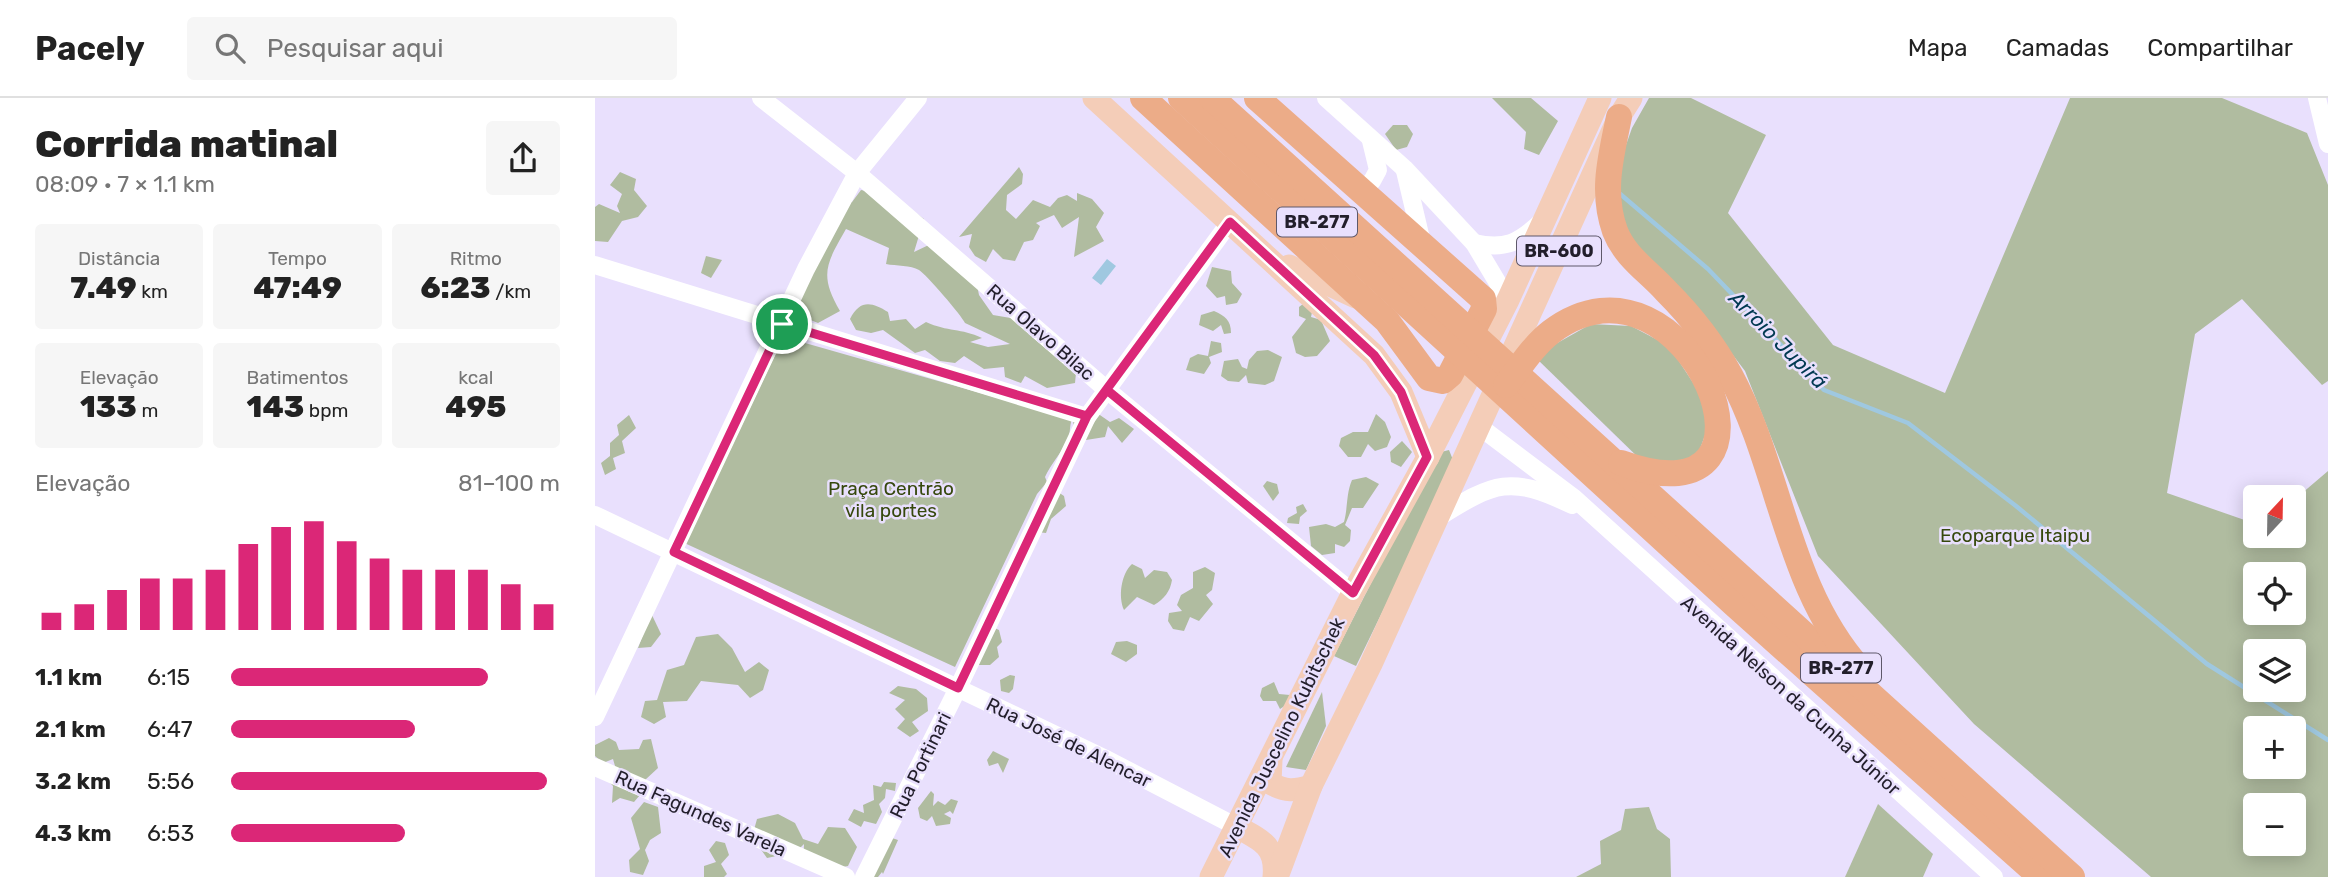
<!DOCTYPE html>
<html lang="pt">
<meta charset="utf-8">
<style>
:root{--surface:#fff;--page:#f6f6f6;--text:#222;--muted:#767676;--line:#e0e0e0;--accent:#db2777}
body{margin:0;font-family:Rubik,sans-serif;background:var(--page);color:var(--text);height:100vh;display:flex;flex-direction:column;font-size:26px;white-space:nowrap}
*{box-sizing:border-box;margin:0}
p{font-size:23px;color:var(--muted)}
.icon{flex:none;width:38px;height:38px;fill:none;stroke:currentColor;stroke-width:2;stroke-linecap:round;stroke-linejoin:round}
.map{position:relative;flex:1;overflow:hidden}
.details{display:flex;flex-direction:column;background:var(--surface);width:595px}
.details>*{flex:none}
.needle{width:46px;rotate:22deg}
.fabs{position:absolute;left:1648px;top:387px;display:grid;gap:14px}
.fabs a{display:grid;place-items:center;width:63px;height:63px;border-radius:7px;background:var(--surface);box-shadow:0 4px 18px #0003;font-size:35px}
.pin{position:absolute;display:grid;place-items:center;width:60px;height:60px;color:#fff;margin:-30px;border:4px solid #fff;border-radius:50%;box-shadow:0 2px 7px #0007}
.round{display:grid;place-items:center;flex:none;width:74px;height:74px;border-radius:7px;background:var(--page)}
.overview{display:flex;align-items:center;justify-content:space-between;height:119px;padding:0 35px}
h1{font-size:38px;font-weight:800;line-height:52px}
.stats{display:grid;grid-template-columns:repeat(3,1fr);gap:10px;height:119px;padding:7px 35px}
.stats div{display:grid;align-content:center;border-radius:7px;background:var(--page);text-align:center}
.stats b{font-size:30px;font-weight:800}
.stats small{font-size:19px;font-weight:400}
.stats p{font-size:19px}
.chart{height:196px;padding:14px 35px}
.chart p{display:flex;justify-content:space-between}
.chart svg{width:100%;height:126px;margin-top:7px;stroke:var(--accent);stroke-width:6}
ul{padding:0 35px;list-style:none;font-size:23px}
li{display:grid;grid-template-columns:112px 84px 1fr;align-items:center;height:52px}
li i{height:18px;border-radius:9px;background:var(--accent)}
header{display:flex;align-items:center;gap:42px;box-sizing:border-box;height:98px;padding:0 35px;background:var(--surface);border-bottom:2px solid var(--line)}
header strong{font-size:33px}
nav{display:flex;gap:38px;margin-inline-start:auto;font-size:24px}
.search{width:490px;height:63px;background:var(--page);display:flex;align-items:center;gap:18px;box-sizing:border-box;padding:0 24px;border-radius:7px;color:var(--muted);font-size:26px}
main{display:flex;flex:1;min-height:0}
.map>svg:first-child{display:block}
.green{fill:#b0bca0;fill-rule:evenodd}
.water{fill:#9fc8e0}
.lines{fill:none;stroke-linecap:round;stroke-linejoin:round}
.stream{stroke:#9fc8e0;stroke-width:4.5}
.minor{stroke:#fff;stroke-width:18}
.major{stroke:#f4cdb8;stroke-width:23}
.highway{stroke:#ecac88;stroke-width:26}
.route-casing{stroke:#fff;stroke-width:14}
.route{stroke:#db2777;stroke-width:9}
.labels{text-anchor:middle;stroke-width:5;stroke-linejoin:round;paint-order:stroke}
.shield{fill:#e9e0fd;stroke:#5e586a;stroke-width:2}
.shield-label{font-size:18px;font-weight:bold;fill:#221e2b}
.street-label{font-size:19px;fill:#221e2b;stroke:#e9e0fd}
.park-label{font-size:19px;fill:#36480d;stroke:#e9e0fd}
.water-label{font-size:21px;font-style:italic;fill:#013951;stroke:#e9e0fd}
</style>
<header>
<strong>Pacely</strong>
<div class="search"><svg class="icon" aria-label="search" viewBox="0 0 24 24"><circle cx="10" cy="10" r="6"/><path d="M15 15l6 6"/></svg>Pesquisar aqui</div>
<nav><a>Mapa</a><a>Camadas</a><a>Compartilhar</a></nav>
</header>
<main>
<section class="details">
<div class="overview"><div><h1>Corrida matinal</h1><p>08:09 · 7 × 1.1 km</p></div><a class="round"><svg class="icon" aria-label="share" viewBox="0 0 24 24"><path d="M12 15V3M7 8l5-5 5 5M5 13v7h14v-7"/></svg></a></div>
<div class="stats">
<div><p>Distância</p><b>7.49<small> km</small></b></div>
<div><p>Tempo</p><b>47:49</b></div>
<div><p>Ritmo</p><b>6:23<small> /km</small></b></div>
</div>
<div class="stats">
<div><p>Elevação</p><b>133<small> m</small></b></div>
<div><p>Batimentos</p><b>143<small> bpm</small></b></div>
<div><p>kcal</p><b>495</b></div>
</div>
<div class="chart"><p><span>Elevação</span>81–100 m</p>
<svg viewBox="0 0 160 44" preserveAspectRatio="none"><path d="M5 44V38M15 44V35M25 44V30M35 44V26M45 44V26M55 44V23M65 44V14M75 44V8M85 44V6M95 44V13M105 44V19M115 44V23M125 44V23M135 44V23M145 44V28M155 44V35"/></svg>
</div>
<ul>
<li><b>1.1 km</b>6:15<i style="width:78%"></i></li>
<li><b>2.1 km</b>6:47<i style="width:56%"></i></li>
<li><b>3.2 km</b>5:56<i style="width:96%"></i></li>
<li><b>4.3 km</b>6:53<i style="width:53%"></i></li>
</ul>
</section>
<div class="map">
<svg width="1733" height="779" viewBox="0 0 1733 779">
<rect width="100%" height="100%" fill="#e9e0fd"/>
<g class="green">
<polygon points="897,0 936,0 963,23 944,57 929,51 931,34"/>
<path d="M1054,0h42l75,37 -38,78 105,132 112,48 125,-295h152l85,35 21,52v196l-6,4 -80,-86 -47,35 -28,159 89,31v12h38v-36l34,-29v406h-177l-177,-153 -156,-168 -73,-185 -38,-50 -71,-69 -18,-35 -3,-41 17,-48zM1661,476h38v38h-38zM1661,553h38v39h-38zM1661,630h38v38h-38zM1661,707h38v39h-38z"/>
<polygon points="798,27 812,27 818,36 812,49 801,52 790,36"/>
<polygon points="424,69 428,76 427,86 412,97 411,112 421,121 438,102 455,109 463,100 472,97 482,103 482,95 497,101 509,115 501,129 509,143 479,159 484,119 467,130 459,117 441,125 445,128 438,142 429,144 420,163 408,161 398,151 391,164 380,158 374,149 377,136 364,139"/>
<polygon points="25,74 41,81 39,92 52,108 43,119 27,123 13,144 0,143 0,109 4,106 25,115 22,108 27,96 15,87"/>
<path d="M266,92l32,6 31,23 -10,33 21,-10 42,43 2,10 14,20 36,6 3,16 44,36 -1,10 -28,5 -22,-12 -4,7 -16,-6 -1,-10 -20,2 -20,-13 -9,7 -15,-2 -15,-11 -10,3 -32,-23 -12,3 -15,-3 -6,-11c10,-20 22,-17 38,-7l2,9 16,-2 9,10 11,-7c22,10 35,6 56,16l-12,4 18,5 22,-3 -45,-21c-3,-7 -39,-49 -46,-53 -8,-5 -23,-4 -33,-6l3,-16 -43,-19c-20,35 -27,46 -6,82l-22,12 -20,-8 -8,-24 47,-94 15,5z"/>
<polygon points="111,158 127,162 116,180 106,175"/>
<polygon points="617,169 636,173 637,185 647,196 642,205 631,207 630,198 622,200 611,188"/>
<polygon points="712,203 718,210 716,219 726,222 735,243 722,258 710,259 701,255 697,239 711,221 704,218 704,209"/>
<path d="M619,213c11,5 17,9 17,22l-7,1 -3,-9 -8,6 -14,-6 2,-10z"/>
<polygon points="996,226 1036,228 1074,248 1110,303 1116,321 1102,359 1052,368 941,260 941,257"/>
<path d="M189,239l288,82c-3,8 -1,14 -5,23 -7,12 -16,22 -22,35l2,5 -10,12 -82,173 -275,-126z"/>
<polygon points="616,243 626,245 627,254 614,259 616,265 609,276 591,272 595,260 603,256 613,258"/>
<polygon points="673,252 687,259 679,283 670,287 653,285 651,277 644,284 633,283 626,278 629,263 643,261 647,269 652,271 654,262 662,253"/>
<polygon points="502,315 515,324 524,320 539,331 527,345 513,328 510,339 491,342 481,334 478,324"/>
<polygon points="781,316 790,324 796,339 792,349 780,353 773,346 766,359 753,359 744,348 746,340 758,334 773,334"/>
<polygon points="34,317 41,330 27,343 30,355 18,360 21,371 10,377 6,365 15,358 15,345 24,337 22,327"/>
<polygon points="807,343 817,354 806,369 796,364 795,354"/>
<polygon points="854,352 858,362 855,375 761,568 739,558 842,355"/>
<path d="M771,379l13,7 -16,24h-11l-7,17 6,5 -1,11 -6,6 -9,-3v9l-13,2 -11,-9 -2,-19 17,-3 9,3 9,-5c4,-15 2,-28 8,-42z"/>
<polygon points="672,383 682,386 684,395 678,403 668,388"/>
<polygon points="460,392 469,398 471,408 456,421 451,435 442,434"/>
<polygon points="708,406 712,413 705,419 704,426 692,425 693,420 702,415 701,409"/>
<path d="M537,466l10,5 3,9 9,-8 13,2 5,8c-2,12 -8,19 -18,25l-17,-8 -13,13c-6,-13 -3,-36 8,-46z"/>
<polygon points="610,469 620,475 617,492 611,497 618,506 604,523 595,519 589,533 578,531 573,523 574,515 587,513 582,507 586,497 598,490 598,474"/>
<polygon points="56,515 66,536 56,549 43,550"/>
<polygon points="393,527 404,532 407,544 402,549 404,559 395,567 380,567"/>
<polygon points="123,536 137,550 150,574 164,564 174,572 168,592 155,600 143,587 106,583 92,603 68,604 71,619 59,626 46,619 50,603 62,602 72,572 89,567 101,539"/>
<polygon points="532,543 542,547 542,556 531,564 516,556 521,544"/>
<polygon points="415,577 420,578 418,591 414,595 406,593 405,582"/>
<polygon points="679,584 684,596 695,597 694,605 685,611 681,603 668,603 665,598 667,590"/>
<polygon points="303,588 321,591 332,600 333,613 317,624 324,633 315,639 302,630 310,621 300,611 310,602 294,595"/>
<polygon points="727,594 731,628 711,672 691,669"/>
<polygon points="14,640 21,644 24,652 44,651 48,642 56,641 63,670 50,682 45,697 39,704 25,700 17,705 18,688 6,675 20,668 18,661 8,665 0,658 0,647"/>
<polygon points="398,653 414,661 408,675 403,665 394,668 392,662"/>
<polygon points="289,684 301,685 300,693 291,691 290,700 284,706 287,714 281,726 269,723 266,729 253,722 259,711 269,715 268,707 279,702 278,687 286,689"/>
<polygon points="336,693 339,696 338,708 343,703 350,707 356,701 363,703 358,716 355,713 349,716 356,720 355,726 341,728 337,718 332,723 325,720 323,710"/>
<polygon points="49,704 63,709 66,735 55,742 50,752 54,763 48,777 35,774 34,762 45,751 36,720"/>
<polygon points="1283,706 1338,756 1328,779 1250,779"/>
<polygon points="1054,709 1062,731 1075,741 1076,779 981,779 1006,766 1005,743 1026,732 1030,711"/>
<polygon points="183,716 200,725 208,741 223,746 233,729 250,730 262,749 253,768 237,771 208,769 209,746 201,754 172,760 157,739 162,721"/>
<polygon points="294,739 303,742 288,776 287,774 283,779 272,779"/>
<polygon points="121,743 130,745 134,757 126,766 132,776 129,779 109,779 109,768 121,764 114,752"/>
</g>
<polygon class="water" points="512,161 521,168 506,187 497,180"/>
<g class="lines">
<polyline class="stream" points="1024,95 1113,171 1229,292 1313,325 1421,408 1612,566 1733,642"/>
<g class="minor">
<polyline points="166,0 262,75 512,292 758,495"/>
<polyline points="731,0 810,71 879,145 913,202"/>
<polyline points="1722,0 1733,46"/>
<polyline points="810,73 827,145"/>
<polyline points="766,93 777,83 783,72 776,43"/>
<path d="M879,145c31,7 45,0 68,-22"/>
<polyline points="0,167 492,319"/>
<polyline points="885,329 979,400 1399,779"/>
<polyline points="0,417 509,660 642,729"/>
<path d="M844,419c56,-35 71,-42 133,-12"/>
<polyline points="0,619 211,171 262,75 323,0"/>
<polyline points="0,669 251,779"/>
<polyline points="269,779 363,590 492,319 635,124"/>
</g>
<g class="major">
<polyline points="499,0 779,257 806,294 833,359"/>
<polyline points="694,168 761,199"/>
<path d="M676,662l-1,23c16,9 24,8 41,3"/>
<path d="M642,729c25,13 40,20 37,50"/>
<polyline points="616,779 758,495 833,359 913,202 1005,0"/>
<polyline points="682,779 716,688 776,566 1024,19 1036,0"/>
</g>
<g class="highway">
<polyline points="548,0 792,223 834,280 848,283 855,277 889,211 888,201 662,0"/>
<polyline points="586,0 1140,507 1446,779"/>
<polyline points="617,0 1477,779"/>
<path d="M1024,19c-8,39 -18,75 -4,114 10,26 33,40 51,60 25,25 47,53 64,84 51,94 56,212 130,294"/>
<path d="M911,287c14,-18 27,-39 45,-53 136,-103 259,200 70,131"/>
</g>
</g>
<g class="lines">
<g class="route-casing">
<polyline id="route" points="187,226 79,454 363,590 492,318 512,292 758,495 832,359 806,294 779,257 635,124 492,318 187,226"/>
</g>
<use href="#route" class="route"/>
</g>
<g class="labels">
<g class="shield">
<rect x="682" y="109.5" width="80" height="29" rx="5"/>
<rect x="922" y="138.5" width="84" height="29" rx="5"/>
<rect x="1206" y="555.5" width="80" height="29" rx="5"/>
</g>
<g class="shield-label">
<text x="722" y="130">BR-277</text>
<text x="964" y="159">BR-600</text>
<text x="1246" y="576">BR-277</text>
</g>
<g class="street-label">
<text transform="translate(446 234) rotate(41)" y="7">Rua Olavo Bilac</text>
<text transform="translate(1196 597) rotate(42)" y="7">Avenida Nelson da Cunha Júnior</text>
<text transform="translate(686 639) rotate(-64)" y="7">Avenida Juscelino Kubitschek</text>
<text transform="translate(474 644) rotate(26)" y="7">Rua José de Alencar</text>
<text transform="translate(325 667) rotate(-64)" y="7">Rua Portinari</text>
<text transform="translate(106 715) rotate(24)" y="7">Rua Fagundes Varela</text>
</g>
<g class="park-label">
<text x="296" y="397">Praça Centrão<tspan x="296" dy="22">vila portes</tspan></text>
<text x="1420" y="444">Ecoparque Itaipu</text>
</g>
<g class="water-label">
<text transform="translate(1183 242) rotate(45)" y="7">Arroio Jupirá</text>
</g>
</g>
</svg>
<div class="fabs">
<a><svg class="needle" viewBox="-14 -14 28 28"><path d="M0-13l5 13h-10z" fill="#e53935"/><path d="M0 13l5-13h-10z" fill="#767676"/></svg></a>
<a><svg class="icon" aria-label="locate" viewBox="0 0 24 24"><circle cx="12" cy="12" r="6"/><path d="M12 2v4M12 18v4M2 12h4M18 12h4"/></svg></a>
<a><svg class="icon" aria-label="layers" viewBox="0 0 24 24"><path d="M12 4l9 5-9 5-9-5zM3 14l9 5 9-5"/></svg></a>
<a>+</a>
<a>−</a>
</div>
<div class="pin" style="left:187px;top:226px;background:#1e9e55"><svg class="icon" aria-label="arrive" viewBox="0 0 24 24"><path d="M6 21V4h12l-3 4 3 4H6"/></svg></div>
</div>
</main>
